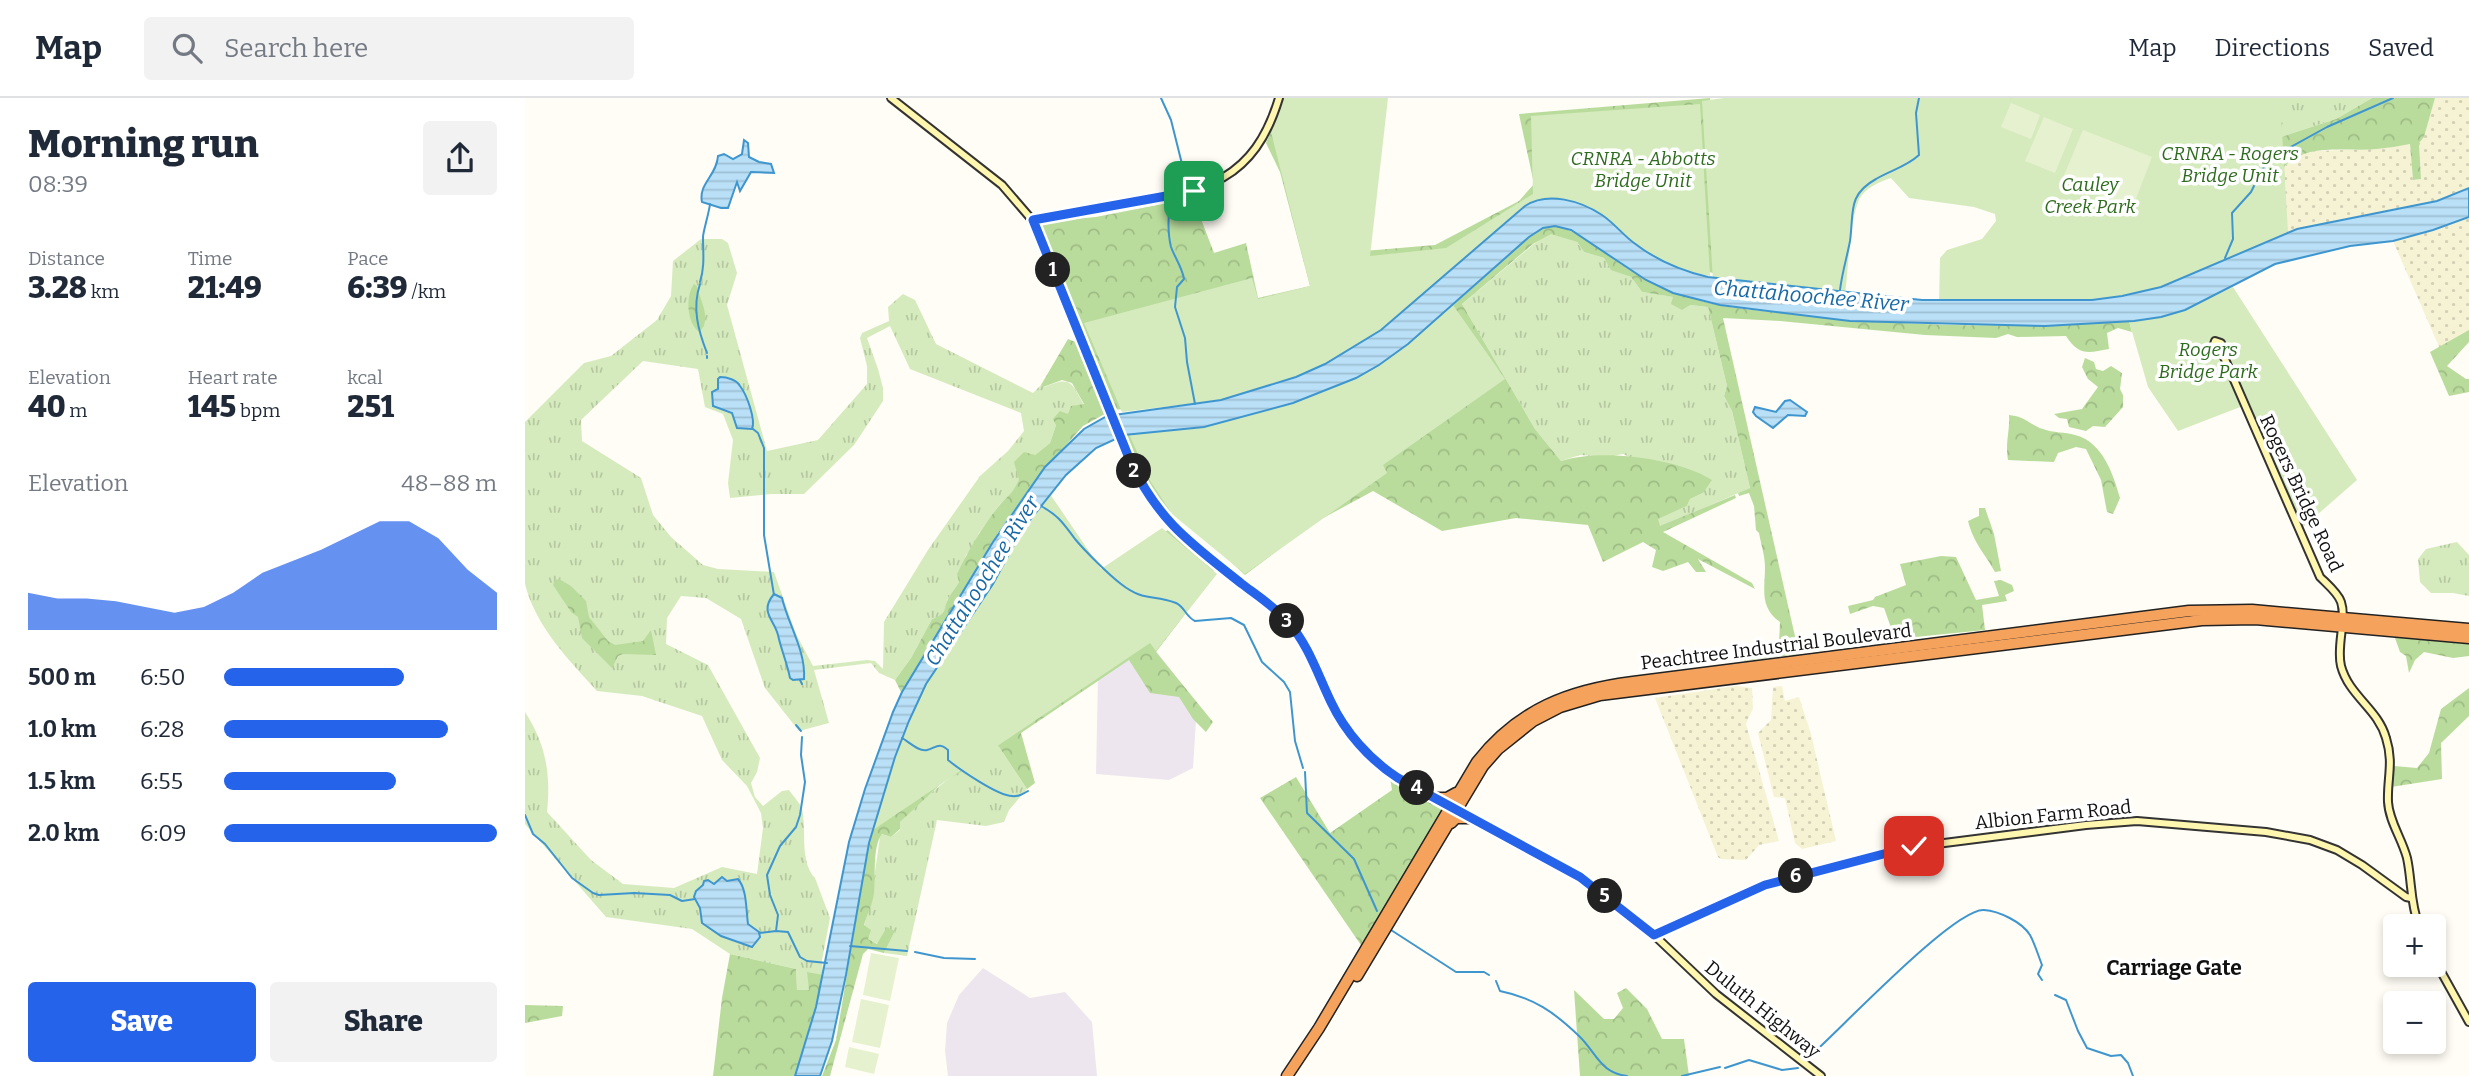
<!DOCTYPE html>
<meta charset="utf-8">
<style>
:root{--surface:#fff;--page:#f2f2f3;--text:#1f2937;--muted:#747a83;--line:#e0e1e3;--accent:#2563eb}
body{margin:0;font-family:Bitter,serif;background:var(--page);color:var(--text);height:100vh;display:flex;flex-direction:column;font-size:26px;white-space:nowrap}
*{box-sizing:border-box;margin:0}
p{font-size:23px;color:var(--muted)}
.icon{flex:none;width:38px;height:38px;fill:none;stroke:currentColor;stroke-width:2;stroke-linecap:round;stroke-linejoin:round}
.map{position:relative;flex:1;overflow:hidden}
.side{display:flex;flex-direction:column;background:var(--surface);width:525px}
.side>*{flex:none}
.tools{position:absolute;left:1858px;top:816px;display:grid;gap:14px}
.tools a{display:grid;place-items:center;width:63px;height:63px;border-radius:7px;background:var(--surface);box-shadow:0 4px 10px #0003;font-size:35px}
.pin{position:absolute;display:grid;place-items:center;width:60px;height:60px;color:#fff;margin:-30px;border-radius:14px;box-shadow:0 4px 10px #0006}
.km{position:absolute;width:35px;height:35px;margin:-18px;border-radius:50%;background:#222;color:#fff;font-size:19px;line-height:35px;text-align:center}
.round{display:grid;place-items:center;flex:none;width:74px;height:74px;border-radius:7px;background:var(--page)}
.head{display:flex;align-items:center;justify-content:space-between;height:119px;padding:0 28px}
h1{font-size:38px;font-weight:800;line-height:52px}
.figures{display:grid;grid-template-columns:repeat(3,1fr);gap:10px;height:119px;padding:7px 28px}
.figures div{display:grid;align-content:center}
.figures b{font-size:30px;font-weight:800}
.figures small{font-size:19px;font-weight:400}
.figures p{font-size:19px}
.chart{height:196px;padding:14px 28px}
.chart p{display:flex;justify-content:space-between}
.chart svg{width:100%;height:126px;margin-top:7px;fill:var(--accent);opacity:.7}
.action{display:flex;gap:14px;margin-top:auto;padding:14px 28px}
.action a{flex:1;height:80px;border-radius:7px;background:var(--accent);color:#fff;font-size:28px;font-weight:800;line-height:80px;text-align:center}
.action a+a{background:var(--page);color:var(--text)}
ul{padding:0 28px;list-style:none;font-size:23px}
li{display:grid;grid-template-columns:112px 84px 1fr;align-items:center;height:52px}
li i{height:18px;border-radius:9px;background:var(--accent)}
header{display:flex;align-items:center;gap:42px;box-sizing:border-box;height:98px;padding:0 35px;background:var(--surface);border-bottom:2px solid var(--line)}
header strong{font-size:33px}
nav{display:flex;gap:38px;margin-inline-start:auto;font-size:24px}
.search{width:490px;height:63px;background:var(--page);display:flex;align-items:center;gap:18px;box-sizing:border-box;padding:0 24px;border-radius:7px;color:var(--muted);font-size:26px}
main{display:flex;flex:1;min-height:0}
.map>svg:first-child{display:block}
.industrial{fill:#eee6ef}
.farmland{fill:url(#farmland-dots)}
.grass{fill:url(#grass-tufts);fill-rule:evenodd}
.forest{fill:url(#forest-crowns)}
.park{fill:#d5ebbd}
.pitch{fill:#e6f2cf}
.water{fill:url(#water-rules);stroke:#3f96cf;stroke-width:2}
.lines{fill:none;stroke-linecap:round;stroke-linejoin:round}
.stream{stroke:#3f96cf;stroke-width:2}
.secondary-casing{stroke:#333;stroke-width:10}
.highway-casing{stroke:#222;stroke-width:13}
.secondary{stroke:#fff6b0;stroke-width:6}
.highway{stroke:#f5a25d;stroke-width:10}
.route-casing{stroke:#fff;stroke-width:14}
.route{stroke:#2563eb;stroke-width:9}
.labels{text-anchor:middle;stroke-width:7;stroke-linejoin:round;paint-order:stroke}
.park-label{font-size:19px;font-style:italic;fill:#2f6b1f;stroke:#fff}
.street-label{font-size:19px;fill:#111;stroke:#fff}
.water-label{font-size:21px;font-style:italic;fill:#1768a6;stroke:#fff}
.neighbourhood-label{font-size:21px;font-weight:bold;fill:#111;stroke:#fff}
</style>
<header>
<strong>Map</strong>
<div class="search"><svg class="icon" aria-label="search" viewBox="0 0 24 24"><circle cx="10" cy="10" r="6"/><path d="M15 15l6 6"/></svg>Search here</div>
<nav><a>Map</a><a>Directions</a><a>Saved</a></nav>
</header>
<main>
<section class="side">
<div class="head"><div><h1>Morning run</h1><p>08:39</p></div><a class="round"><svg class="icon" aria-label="share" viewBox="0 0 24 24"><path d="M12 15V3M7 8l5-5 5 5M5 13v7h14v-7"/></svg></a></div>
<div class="figures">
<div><p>Distance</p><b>3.28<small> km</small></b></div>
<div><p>Time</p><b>21:49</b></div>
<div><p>Pace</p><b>6:39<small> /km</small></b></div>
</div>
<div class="figures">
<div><p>Elevation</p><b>40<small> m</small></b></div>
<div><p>Heart rate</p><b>145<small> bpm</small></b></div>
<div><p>kcal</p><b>251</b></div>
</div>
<div class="chart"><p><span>Elevation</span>48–88 m</p>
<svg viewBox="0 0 160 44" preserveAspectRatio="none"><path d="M0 44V31L10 33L20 33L30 34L40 36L50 38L60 36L70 31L80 24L90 20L100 16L110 11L120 6L130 6L140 12L150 23L160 31V44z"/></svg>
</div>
<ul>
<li><b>500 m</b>6:50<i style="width:66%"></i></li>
<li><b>1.0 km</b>6:28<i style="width:82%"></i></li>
<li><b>1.5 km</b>6:55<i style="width:63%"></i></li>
<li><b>2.0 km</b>6:09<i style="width:100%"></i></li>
</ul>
<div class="action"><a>Save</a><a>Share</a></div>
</section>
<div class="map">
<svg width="1944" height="978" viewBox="0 0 1944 978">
<defs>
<pattern id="farmland-dots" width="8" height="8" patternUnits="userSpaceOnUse" patternTransform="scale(1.75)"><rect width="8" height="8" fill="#f6f3d4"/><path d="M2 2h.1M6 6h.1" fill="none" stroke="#d2cfb5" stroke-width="1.8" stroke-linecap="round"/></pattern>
<pattern id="grass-tufts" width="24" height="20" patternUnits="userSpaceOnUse" patternTransform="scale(1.75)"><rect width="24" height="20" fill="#d5ebbd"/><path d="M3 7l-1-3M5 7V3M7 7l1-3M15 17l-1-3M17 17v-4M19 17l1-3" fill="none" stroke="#b6c8a1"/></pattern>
<pattern id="forest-crowns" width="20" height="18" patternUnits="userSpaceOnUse" patternTransform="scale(1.75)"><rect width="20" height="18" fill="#b9dc9c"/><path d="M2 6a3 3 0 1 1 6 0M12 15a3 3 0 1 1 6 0" fill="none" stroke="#9ebc85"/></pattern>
<pattern id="water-rules" width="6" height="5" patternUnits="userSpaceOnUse" patternTransform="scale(1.75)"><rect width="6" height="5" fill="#b9e0f7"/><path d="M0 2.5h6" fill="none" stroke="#9ebfd3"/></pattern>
</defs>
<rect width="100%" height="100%" fill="#fffdf5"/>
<g class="industrial">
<polygon points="625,545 672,606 668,670 644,682 571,676 573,579"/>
<polygon points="458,870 505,900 540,894 567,924 572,978 423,978 420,953 422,925 434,897"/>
</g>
<g class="farmland">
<polygon points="1910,0 1944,0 1944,94 1907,110 1662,182 1768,59 1790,53 1853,51 1885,46 1888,82 1896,81 1894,45 1899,39"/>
<polygon points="1944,119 1944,243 1919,260 1868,143 1908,132"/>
<polygon points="1211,588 1227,590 1228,610 1221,626 1254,743 1234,747 1221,762 1196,761 1193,759 1130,600"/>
<polygon points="1257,588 1260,603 1274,599 1286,636 1311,743 1277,751 1270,745 1260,700 1249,699 1233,635 1246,622 1248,589"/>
</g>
<g class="grass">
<polygon points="1754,0 1847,0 1811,21 1756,39"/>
<polygon points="1026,135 1052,144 1059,154 1079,160 1086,171 1106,179 1117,194 1149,199 1165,207 1183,209 1202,288 1199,298 1207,313 1225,390 1135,429 1132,421 1162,408 1165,401 1178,395 1098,356 1081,359 1055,357 1036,363 1010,331 937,206 1009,146"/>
<path d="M176,141h21l6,4 9,30 -10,32 40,146 51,-11 49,-56v-18l-7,-28 2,-5 27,-12 -1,-14 15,-13 12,6 21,44 97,49 8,-8 3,2c27,-11 27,-6 40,18l-28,20 -6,18 -15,12 -23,40 -12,9 -21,29 -7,16 -6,6 -7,27 -12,18 -1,10 -4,6 -10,3 -21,39 -16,22 -16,-7 -8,-10 -57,7 15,53 -30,8 -34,-43 -24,-69 -35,-21 -25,-2 -14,22 -1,26 42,21 52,93 -3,14 -6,11 4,14 8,9 19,-15 7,-1c4,6 11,13 13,19 5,21 -3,52 13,69l15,40 -8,42 1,15 -14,15h-12l-1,-21 -66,-15 -38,-25 -86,-12 -81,-93v-112c21,32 26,63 22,100l44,48 32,24 51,4 48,-21 35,7 6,-46 -2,-15 -14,-27 -25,-26 -20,-44 -60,-20 -45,-5c-29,-32 -61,-64 -72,-107v-162l59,-59 27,-7 46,-36 14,-24 2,-35zM365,228l20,43 111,44 3,18 -16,20 -28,25 -52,74 -44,72 -1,47 -8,-8 -8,-1 -54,6 -17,-32 -22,-62 -56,-3 -15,-4 -32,-28 -18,-22 -12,-37 -59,-37 -1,-21 62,-59 55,8 7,38 18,7 10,26 -5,43 2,15 41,-4h33l50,-49 29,-44v-13l-5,-19 -11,-31z"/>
<polygon points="1932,444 1944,457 1944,498 1928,495 1906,495 1895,484 1893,461 1901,451"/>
<polygon points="461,639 474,649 502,691 484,712 479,724 461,728 412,722 382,858 359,855 370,833 353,846 342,841 345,832 339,828 345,808 355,739 357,736 366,739 375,732 375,724 391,707 437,670"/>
</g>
<g class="forest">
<path d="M1185,0l16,178 -56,-13 -47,-27 -23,-23 -16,-11 -36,-5 -15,3 -14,9 -99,85 -11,17 -31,20 -19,18 -41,18 -155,39 -51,4 -29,16 -46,52 -39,55 -45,82 -52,77 -6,-12 16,-22 21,-39c17,-6 10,-9 17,-22 3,-5 7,-10 10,-15l-2,-8c11,-23 25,-47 41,-67 10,-12 13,-11 21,-27l-5,-18 10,-10 11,3 15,-12 6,-18 -3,-6 7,-8 8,3 3,-8 13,-2 -12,-21 -10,-3 -19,7 -2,-2 27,-46 15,6 -42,-123 55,-5 97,-19 21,55 32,-10 12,55 52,-12 -30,-114 -14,-29 9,-21 89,129 71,-6 84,-44 15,-17 -15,-70z"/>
<path d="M1847,0h63l-11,39 -5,6 2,36 -8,1 -3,-36c-11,2 -22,4 -33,5 -31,3 -70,-7 -93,18l2,50 -5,-80 55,-18z"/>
<path d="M1030,128c26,6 42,22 64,37 23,16 49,28 76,36 30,10 64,11 95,15 112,13 226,14 339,7l3,11 -14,-4 -11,5 2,16c-21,4 -30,7 -43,-13l-49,1 -9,-3 -12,4 -71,-3 -145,-14 -57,-3 76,336 -55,7v-1l25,-5v-9l10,-3 1,-21c-21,-15 -15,-33 -15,-55 0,-11 -4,-23 -6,-34l-3,-3 -2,-24 -5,-13 -10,3 -1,-3 12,-5 -18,-77 -8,-15 3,-10 -19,-79 -18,-2 -8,5 -11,-6 2,-7 -31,-5 -11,-15 -20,-7 -7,-12 -20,-6 -7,-10 -26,-8 -18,10 -71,60 73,125 26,32c40,-13 116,-3 151,19l-9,13 -13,6 -3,7 -29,13 2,7 75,-31 1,3 -73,34 89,51 3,6 -57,-30 8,13h-10l-8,-10 -25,9 -11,-4 4,-17 -13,-8 -40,20 -15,-37 -72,-7 -74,13 -69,-40 -59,32 -69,52 -71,-65 -7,5 -14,-17 -29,-63c27,-4 54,-4 80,-8 52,-10 131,-34 175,-62 55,-36 100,-87 150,-128l14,-9z"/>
<path d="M169,186l3,2c3,15 16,34 2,46 -12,-9 -14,-36 -5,-48z"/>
<polygon points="1944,232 1944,244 1922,268 1941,281 1944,281 1944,294 1924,298 1905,254"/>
<polygon points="1560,260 1569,264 1571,271 1578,273 1586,268 1597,275 1595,291 1598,297 1598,309 1580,329 1568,328 1561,333 1544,329 1542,321 1534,320 1529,316 1557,311 1573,289 1563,281 1557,269"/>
<path d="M1484,317c18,2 19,9 34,14 10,4 22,3 32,6 28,7 38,39 45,63l-7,16 -6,-2 -6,-32 -15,-31 -10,-2 -18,6 -4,9 -46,-2c-3,-18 2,-28 1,-45z"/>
<path d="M1454,410h6l9,26 7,37 -6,1c-11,-20 -21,-28 -27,-51l11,-5z"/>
<path d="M643,432l47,39 -8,11 2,3 -53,69 57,70 -7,10 -13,-13 -14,-22 -29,-4 -21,-33 -108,73 14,50 -8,6 -28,-42 -12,-9 -26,34 -16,8 -45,42v7l-9,8 -9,-3c-10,13 -6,43 -8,59 -1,10 -7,22 -10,32l7,5 -3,9 9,5 10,-17 8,4 -11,22 -16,-4 -5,5 -33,122h-8l14,-36 33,-197 13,-48 219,-220z"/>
<polygon points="1416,458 1431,459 1451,502 1474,498 1469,483 1476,482 1487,487 1489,493 1480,497 1482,503 1457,507 1460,532 1370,541 1359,510 1348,508 1325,516 1323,508 1348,502 1350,499 1381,487 1375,466"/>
<polygon points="34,481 46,488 61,503 64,519 83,543 90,547 118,543 126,532 131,557 98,556 93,558 87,570 57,540 53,519 46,514 28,487 30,482"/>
<polygon points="1866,529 1944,536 1944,558 1928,560 1899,554 1890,562 1884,575 1881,558 1875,554"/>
<polygon points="1944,590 1944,618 1916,645 1917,681 1866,689 1869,668 1892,670 1904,655 1916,611"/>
<polygon points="864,673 926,710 840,853 735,700 771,679 805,735 867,692"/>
<polygon points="205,856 271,871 272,892 284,892 282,874 298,877 296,906 273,978 188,978 197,900"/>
<polygon points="1101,890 1122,911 1137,941 1159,941 1164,978 1055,978 1049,892 1079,921 1089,921 1098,910 1092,895"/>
<polygon points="0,907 38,908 37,918 0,925"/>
</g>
<g class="park">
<path d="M757,0h106l-18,158 76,-8 87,-54 -2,-78 169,-12 10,172c-28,-5 -52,-15 -75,-32 -11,-9 -21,-20 -33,-29 -20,-15 -54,-24 -77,-9l-144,124 -56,34 -29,13 -75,23 -99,12 -38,-89 168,-45 6,21 52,-13 -39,-154z"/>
<path d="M1199,0h556l8,134 -153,69 -196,2 1,-45 7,-8 35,-11 14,-18 -1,-7 -21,-7 -65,-9 -18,-20c-12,4 -21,8 -29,17 -12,14 -14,79 -17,100l-132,-14 -11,-180z"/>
<path d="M1708,189l124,193 -55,48 -54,-124 -70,27 -30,-44 -19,-66c38,-2 70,-18 104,-34z"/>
<polygon points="928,207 980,281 858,367 862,375 720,476 647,416 624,381 604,336 679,329 768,305 830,280 854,267"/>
<polygon points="525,396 576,471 637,430 692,476 631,553 625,545 348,732 370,659 401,586 468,486 497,432"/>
</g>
<g class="pitch">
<polygon points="1486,5 1515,17 1506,41 1476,29"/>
<polygon points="1519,19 1548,31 1530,75 1500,63"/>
<polygon points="1558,32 1627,59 1607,111 1537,82"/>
<polygon points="346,855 374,860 365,903 338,897"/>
<polygon points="336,901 364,907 355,950 327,944"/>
<polygon points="324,949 354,956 349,976 320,969"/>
</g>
<g class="water">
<path d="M219,42l4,3 1,14 10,5 12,2 3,9 -23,-1 -11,19 -3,-9 -9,26h-7l-19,-6c-4,-18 15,-27 16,-46l6,-2 9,5 9,-5z"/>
<path d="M1944,90v29l-36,13 -40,11 -43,5 -75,18 -90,46 -24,7 -27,4 -89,5 -195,-5 -130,-16 -47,-12 -27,-13 -75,-50 -16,-4 -12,2 -14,9 -121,107 -29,21 -23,13 -63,25 -89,24 -80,8 -28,13 -30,27 -44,55 -29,54 -67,100 -17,37 -14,36 -26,86 -23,132 -14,66 -12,35h-25l21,-69 33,-165 16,-53 28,-77 9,-20 91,-150 52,-75 39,-38 23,-13 114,-16 75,-23 29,-13 56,-34 144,-124c23,-15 56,-5 77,9 12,8 21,20 32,28 22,17 48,28 74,34l214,23h170l30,-4 39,-9 136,-58 140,-28z"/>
<path d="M195,279c7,0 17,3 20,9 7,9 16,34 12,43l-15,-1 -5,-15 -19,-7 -1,-14 6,-3v-10z"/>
<polygon points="1265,302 1282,314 1280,318 1263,317 1248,330 1231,318 1228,314 1230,309 1251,314 1260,303"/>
<path d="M249,496l8,4c6,26 24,53 22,81l-11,1 -3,-2c-3,-15 -9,-29 -12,-43 -4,-16 -19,-23 -4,-41z"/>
<path d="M197,779l5,4 11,-2c9,10 8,31 10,45l11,8 1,5 -8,10 -31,-11 -19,-13 -2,-15 -6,-11 2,-6 7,-6 1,-4 4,-1 6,4z"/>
</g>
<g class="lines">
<g class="stream">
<polyline points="636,0 646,22 657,66 649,77 646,94"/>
<path d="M645,103c-2,16 -3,30 1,46 4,11 11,20 13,32l-7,8 -2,20 10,31 2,24 8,42"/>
<polyline points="1700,160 1708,141 1707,115 1726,94 1737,72 1746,60 1802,29 1868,0"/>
<path d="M175,184c5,-16 3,-29 3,-45 0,-5 6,-24 7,-33"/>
<path d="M175,186c-8,24 -2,46 7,69"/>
<path d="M1315,192c2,-17 7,-33 10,-49 4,-28 -3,-46 26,-62 15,-9 30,-12 43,-24l-3,-42 3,-15"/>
<polyline points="182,258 182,260"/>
<polyline points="228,331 233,335 239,350 239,437 249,497"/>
<path d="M516,408c18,10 22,17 34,33 10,12 33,35 46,45 23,18 32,10 55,19 8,3 10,14 19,18l36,-3 13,7 18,37 22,20 6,10 5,49 8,27"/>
<polyline points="275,582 277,586"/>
<polyline points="271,627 276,633"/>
<path d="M377,640c7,4 17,14 25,12 10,-3 12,-8 21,0v10c11,9 50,36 64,36 6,1 11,-2 16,-5"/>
<polyline points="780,674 782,715 829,761 852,813"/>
<polyline points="0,717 8,736 20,746 47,780 68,795 74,797 109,795 145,797 157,803 170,801"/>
<polyline points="866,832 931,874 959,874 964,877"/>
<polyline points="251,833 253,817 245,797 242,777 255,748 271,729 275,717 280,684 276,657 277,639"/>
<polyline points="234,835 251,833 263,834 275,859 282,863 302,865"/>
<polyline points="325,848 382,853"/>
<polyline points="390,854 419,860 450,861"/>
<path d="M971,883l4,10c34,7 54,21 79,45 17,16 21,37 48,40"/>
<polyline points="1530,897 1541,902 1553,933 1562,950 1586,958 1596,957 1603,965 1608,978"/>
<path d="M1284,961l1,-3c30,-26 144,-148 174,-146 15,1 38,12 46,25 5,9 8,20 12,30l-4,9 4,6"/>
<polyline points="1200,970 1224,962 1257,972 1273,970"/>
<polyline points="1157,978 1195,969"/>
</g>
<g class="secondary-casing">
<g id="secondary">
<path d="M366,0l111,87 31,36 98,242c29,60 61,81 111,121 16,12 33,23 46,38 20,22 30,53 43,80 14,30 39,58 66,76l183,99 74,58 62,59 105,82"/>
<path d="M508,123c32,-6 64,-12 96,-17 77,-13 125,-23 150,-106"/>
<path d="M1694,251l2,-6 -6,-2 -2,6 6,2 5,8 96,220c7,7 18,16 21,25 6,18 -5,44 0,64 8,30 37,43 45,72 8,25 1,40 2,64 1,19 14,37 19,56 5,23 3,45 12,68"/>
<polyline points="1129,837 1241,787 1372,751 1561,727 1612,723 1741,734 1785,742 1812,752 1837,767 1881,799 1886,800"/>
<polyline points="1909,861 1944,924"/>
</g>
</g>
<g class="highway-casing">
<g id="highway">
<polyline points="908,700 922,700 931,695"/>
<polyline points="926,725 931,720 945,720"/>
<polyline points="832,878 958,668 973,651 1008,623 1035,609 1075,597 1677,522 1730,521 1944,540"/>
<path d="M762,978l32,-48 158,-266c42,-53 92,-72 156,-80l556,-71 63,-1 217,19"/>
</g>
</g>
<use href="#secondary" class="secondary"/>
<use href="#highway" class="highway"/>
</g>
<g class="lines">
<g class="route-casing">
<path id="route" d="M669,93l-161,29 98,243c29,60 61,81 111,121 16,12 33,23 46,38 20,22 30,53 43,80 14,30 39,58 67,76l182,99 74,58 111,-50 149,-39"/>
</g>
<use href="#route" class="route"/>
</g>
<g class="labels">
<g class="park-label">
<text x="1705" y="62">CRNRA - Rogers<tspan x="1705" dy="22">Bridge Unit</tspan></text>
<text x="1118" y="67">CRNRA - Abbotts<tspan x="1118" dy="22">Bridge Unit</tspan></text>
<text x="1565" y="93">Cauley<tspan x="1565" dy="22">Creek Park</tspan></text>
<text x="1683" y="258">Rogers<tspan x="1683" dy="22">Bridge Park</tspan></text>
</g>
<g class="street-label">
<text transform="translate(1777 395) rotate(65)" y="7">Rogers Bridge Road</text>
<text transform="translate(1251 548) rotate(-7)" y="7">Peachtree Industrial Boulevard</text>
<text transform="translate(1528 716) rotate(-6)" y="7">Albion Farm Road</text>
<text transform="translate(1238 911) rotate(39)" y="7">Duluth Highway</text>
</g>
<g class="water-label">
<text transform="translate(1286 198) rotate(5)" y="7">Chattahoochee River</text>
<text transform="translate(457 483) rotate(-58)" y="7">Chattahoochee River</text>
</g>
<g class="neighbourhood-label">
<text x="1649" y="877">Carriage Gate</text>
</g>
</g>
</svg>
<div class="tools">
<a>+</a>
<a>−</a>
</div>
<div class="pin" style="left:669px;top:93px;background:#1e9e55"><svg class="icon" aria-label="arrive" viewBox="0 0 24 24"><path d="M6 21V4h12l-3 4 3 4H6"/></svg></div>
<div class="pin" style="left:1389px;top:748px;background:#d93025"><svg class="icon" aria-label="check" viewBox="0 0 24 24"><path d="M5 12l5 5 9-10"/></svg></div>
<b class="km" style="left:528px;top:172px">1</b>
<b class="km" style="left:609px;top:373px">2</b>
<b class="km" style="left:762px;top:523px">3</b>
<b class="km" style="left:892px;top:690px">4</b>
<b class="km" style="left:1080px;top:798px">5</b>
<b class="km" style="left:1271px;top:778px">6</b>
</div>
</main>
